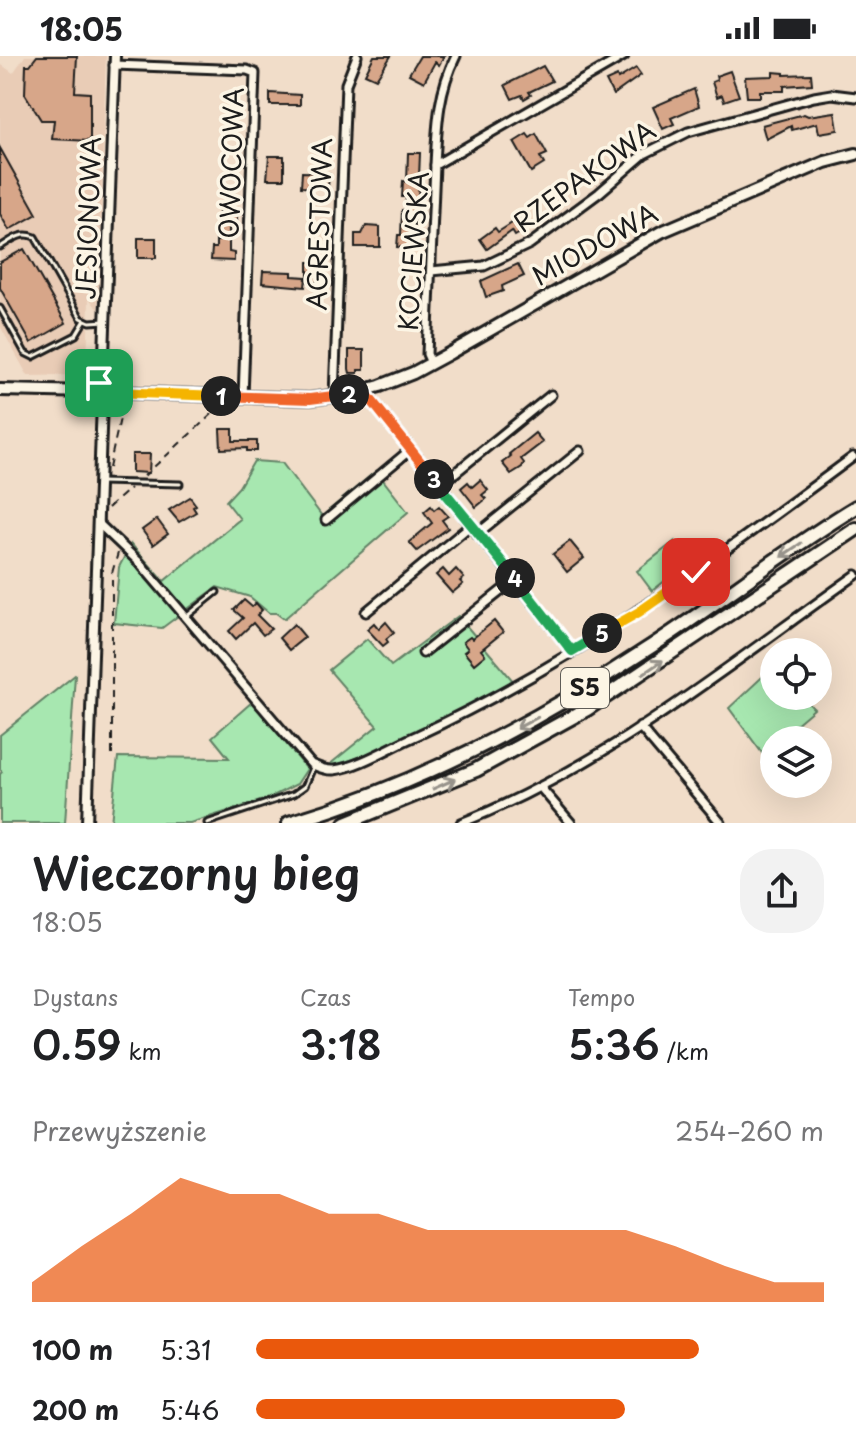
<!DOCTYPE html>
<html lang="pl">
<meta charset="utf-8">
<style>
:root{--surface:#fff;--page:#f2f2f2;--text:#202124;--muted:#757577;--accent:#ea580c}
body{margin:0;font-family:"Playpen Sans",sans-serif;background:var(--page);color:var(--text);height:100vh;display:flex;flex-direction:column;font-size:30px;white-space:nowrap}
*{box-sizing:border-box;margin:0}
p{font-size:26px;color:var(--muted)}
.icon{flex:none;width:44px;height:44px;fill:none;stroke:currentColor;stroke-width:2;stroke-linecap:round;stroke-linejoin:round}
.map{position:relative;height:767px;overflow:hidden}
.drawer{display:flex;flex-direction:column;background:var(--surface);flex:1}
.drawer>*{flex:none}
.buttons{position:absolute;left:760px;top:582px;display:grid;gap:16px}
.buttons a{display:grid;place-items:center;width:72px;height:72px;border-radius:50%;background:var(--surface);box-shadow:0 8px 32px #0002;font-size:40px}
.pin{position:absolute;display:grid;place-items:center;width:68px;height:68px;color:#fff;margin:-34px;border-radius:16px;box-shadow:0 4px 12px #0006}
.km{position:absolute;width:40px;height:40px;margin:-20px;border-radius:50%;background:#222;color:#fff;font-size:22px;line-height:40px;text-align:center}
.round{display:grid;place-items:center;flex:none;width:84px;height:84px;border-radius:32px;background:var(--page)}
.overview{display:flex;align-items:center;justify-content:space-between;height:136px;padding:0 32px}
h1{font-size:44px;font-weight:600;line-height:60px}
.stats{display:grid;grid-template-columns:repeat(3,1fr);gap:12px;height:136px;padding:8px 32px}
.stats div{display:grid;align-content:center}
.stats b{font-size:40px;font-weight:600}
.stats small{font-size:22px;font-weight:400}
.stats p{font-size:22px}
.chart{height:224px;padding:16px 32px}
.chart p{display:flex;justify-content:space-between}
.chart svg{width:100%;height:144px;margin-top:8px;fill:var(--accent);opacity:.7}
ul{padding:0 32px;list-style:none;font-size:26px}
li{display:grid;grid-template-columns:128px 96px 1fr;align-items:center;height:60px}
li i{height:20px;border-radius:10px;background:var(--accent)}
.status{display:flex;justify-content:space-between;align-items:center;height:56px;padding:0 40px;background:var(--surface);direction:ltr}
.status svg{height:22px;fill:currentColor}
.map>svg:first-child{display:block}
.built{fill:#e9ccb6}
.green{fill:#a7e7b0;stroke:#628266;stroke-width:2}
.building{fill:#d7a689;stroke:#1c1c1c;stroke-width:2}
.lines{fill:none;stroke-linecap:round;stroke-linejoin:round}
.service-casing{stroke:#1c1c1c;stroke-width:9}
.minor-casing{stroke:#1c1c1c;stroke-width:13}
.tertiary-casing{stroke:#1c1c1c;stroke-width:14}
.secondary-casing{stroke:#1c1c1c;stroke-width:16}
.motorway-casing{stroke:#1c1c1c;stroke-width:18}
.path{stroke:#1c1c1c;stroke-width:2;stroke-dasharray:8 6;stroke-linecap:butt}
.service{stroke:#fcf5e5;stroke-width:3}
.minor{stroke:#fcf5e5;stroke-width:7}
.tertiary{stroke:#fcf5e5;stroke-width:8}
.secondary{stroke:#fcf5e5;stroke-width:10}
.motorway{stroke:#fcf5e5;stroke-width:12}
.oneway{stroke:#97938b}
.split-1-casing{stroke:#fff;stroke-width:16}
.split-2-casing{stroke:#fff;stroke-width:16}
.split-3-casing{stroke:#fff;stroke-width:16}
.split-4-casing{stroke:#fff;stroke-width:16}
.split-5-casing{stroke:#fff;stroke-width:16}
.split-6-casing{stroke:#fff;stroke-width:16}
.split-1{stroke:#f5b400;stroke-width:10}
.split-2{stroke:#f0652b;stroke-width:10}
.split-3{stroke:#f0652b;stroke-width:10}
.split-4{stroke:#22a559;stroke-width:10}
.split-5{stroke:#22a559;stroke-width:10}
.split-6{stroke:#f5b400;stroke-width:10}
.labels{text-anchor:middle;stroke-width:7;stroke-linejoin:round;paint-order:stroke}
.shield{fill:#fcf5e5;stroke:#5f5d58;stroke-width:2}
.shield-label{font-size:24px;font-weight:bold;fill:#1c1c1c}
.street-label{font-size:26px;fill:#1c1c1c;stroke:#fcf5e5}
</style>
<div class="status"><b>18:05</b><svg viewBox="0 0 49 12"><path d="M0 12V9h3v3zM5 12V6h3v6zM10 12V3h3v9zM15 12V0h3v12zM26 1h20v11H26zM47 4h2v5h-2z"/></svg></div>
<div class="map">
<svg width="856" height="767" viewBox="0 0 856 767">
<rect width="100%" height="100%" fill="#f1ddc9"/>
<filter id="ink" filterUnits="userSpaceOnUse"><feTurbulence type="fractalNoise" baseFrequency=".0125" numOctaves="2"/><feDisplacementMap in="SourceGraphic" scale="16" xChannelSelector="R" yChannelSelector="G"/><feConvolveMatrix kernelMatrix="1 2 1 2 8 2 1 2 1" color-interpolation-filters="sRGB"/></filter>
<g filter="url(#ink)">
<polygon class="built" points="25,0 106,0 98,254 89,242 87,312 78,319 28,320 0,270 0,12 2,9 13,17"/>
<g class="green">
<polygon points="254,405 282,407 322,460 376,415 408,456 284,563 276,557 269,557 250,541 217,531 162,572 114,567 119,511 131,488 164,525 240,463 226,445 239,431"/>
<polygon points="675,485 690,505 652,535 637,515"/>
<polygon points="458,560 514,626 384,693 324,713 377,670 329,614 367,583 391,610"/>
<polygon points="774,610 774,640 802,640 814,653 762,697 729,652"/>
<polygon points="75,619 65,767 0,767 0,718 2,716 0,713 0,679"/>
<polygon points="252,646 307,713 297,728 267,743 190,767 111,767 118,701 229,702 212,681"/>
</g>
<g class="building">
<polygon points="37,0 77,0 75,36 90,37 90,85 52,83 54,64 41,64 25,38 26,9 30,9"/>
<polygon points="374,0 391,0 376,23 365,18"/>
<polygon points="420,0 444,0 439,9 435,6 424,26 409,18"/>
<polygon points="543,10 552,25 529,36 531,39 524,43 522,39 512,43 505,29"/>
<polygon points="636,12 641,19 613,39 606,25 617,20 618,23"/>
<polygon points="730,15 739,40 724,45 722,39 717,41 712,26 717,24 716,20"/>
<polygon points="773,16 784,17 784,19 811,18 812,28 784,30 784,35 760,35 760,41 747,41 745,21 773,20"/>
<polygon points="694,33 699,50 671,62 674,68 663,73 653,51"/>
<polygon points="270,37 300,39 300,49 270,49"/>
<polygon points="835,56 838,74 819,77 817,67 792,74 791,70 766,83 762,69 804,58 808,60"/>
<polygon points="527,78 530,82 536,78 547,98 540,101 544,108 531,116 514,86"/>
<polygon points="0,92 37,158 9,174 0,158"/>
<polygon points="408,97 420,97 418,146 414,146 414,192 397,191 398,179 401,179 402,154 405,154 406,141 402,141 403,125 407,126"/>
<polygon points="269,100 284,100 284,123 267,123"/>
<polygon points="302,116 329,117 328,132 301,131"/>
<polygon points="219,155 237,155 237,167 229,167 229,196 234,197 234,205 211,204 212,192 216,192 216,185 219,185"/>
<polygon points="520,162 527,173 515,180 512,175 487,193 480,183 495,172 498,176"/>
<polygon points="366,170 380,171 380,191 355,191 355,178 362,178"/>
<rect x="138" y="182" width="18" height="20"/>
<polygon points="24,193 66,267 31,287 0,232 0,206"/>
<polygon points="308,206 325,206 324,220 322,220 321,226 308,226"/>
<polygon points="518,208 524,220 502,230 503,235 486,241 481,225"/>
<polygon points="263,215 292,216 292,220 306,221 305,231 262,227"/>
<polygon points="349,294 364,294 364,314 358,314 358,317 350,317 349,313"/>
<polygon points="220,373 233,373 233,385 257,385 257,395 247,395 247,392 221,393"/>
<polygon points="535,377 543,386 521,403 524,407 522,411 511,418 502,407 511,400 509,398"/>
<polygon points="132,398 150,398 149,417 132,416"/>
<polygon points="480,424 488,434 482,439 486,443 476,451 461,432 468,426 472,431"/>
<polygon points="190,441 196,449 193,451 196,456 179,466 169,454"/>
<polygon points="431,450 434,454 439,450 448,460 442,464 448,472 417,495 409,486 432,467 424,456"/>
<polygon points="157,463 168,478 153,489 142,474"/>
<polygon points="570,485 584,502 567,516 553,498"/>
<polygon points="443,513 449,520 456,513 464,522 460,525 463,528 452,537 436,519"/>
<polygon points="244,544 252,551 256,547 262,554 257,559 271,573 263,579 253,567 236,583 229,575 243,562 234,554"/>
<polygon points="494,565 503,576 481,594 485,599 474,608 464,596 468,593 463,586 470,581 472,583"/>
<polygon points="386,566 394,576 386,583 388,586 383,590 367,573 374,567 379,573"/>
<polygon points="294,568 305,581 289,594 279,582"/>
</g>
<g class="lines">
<g class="service-casing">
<g id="service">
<path d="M0,191c12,-7 21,-16 35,-10l46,81 9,4 15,-1"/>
<polyline points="0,252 25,297 33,301 76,279 85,264"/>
<polyline points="100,426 180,428"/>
<polyline points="186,561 217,536"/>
<polyline points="207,767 294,738 305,730 314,709"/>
</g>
</g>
<g class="minor-casing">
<g id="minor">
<polyline points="114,9 247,14 255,17 243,341"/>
<path d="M435,109c2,-39 3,-74 21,-109"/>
<polyline points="431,215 484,210 530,188 599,137 644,98 688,76 814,41 832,38 856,41"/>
<polyline points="431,307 427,298 435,109 624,0"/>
<polyline points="364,335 572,595"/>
<polyline points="334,340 346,28 357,0"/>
<polyline points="439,430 551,339"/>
<polyline points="326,464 410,394"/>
<path d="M98,467l41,39 172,202c7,3 15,7 23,6 25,-3 60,-25 84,-35 158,-73 297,-175 435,-278"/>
<polyline points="477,478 580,395"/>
<polyline points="366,556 471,469"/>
<polyline points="423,597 516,523"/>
<polyline points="640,671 721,767"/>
<polyline points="541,732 571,767"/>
<path d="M461,767c145,-57 269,-159 395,-248"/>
</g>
</g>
<g class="tertiary-casing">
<g id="tertiary">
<polyline points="103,326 115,0"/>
<polyline points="87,767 102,346"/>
</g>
</g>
<g class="secondary-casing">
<g id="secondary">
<polyline points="0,334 93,336"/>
<polyline points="93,336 95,343 102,346 109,343 112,336"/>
<polyline points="93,336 96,329 103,326 110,329 112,336"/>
<polyline points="112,336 310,343 354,337 380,330 413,317 450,297 661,176 825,106 856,98"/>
</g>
</g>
<g class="motorway-casing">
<g id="motorway">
<path d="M289,767c128,-38 244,-99 355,-172 72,-46 139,-100 212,-144"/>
<polyline points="346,767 476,714 587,653 856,473"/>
</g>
</g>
<g class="path">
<polyline points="109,412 124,344"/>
<polyline points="144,420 222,349"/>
<polyline points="108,452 130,432"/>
<polyline points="112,699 112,517 118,497"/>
</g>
<use href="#service" class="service"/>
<use href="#minor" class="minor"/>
<use href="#tertiary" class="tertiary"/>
<use href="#secondary" class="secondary"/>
<use href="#motorway" class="motorway"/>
</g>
<defs><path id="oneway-shaft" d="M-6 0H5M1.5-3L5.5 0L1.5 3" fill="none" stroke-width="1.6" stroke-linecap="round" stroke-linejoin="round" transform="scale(2)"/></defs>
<g class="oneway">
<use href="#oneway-shaft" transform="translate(791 494) rotate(146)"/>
<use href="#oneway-shaft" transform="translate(653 611) rotate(-34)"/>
<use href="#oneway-shaft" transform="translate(527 667) rotate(152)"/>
<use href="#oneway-shaft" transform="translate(444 728) rotate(-24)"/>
</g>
</g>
<g class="lines" filter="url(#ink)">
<g class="split-1-casing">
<polyline id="split-1" points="99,327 110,329 112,336 221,340"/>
</g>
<g class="split-2-casing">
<polyline id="split-2" points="221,340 310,343 349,338"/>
</g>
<g class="split-3-casing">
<polyline id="split-3" points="349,338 364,335 434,423"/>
</g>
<g class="split-4-casing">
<polyline id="split-4" points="434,423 515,522"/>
</g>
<g class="split-5-casing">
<polyline id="split-5" points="515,522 572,595 602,577"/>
</g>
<g class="split-6-casing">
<polyline id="split-6" points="602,577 639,556 696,516"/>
</g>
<use href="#split-1" class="split-1"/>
<use href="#split-2" class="split-2"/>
<use href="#split-3" class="split-3"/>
<use href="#split-4" class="split-4"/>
<use href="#split-5" class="split-5"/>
<use href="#split-6" class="split-6"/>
</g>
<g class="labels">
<rect class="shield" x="561" y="612" width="48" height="40" rx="6"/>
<g class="shield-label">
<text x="585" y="640">S5</text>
</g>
<g class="street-label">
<text transform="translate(232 107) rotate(-88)" y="9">OWOCOWA</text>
<text transform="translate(585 121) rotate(-36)" y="9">RZEPAKOWA</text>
<text transform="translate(89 162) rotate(-88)" y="9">JESIONOWA</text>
<text transform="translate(320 168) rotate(-88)" y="9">AGRESTOWA</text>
<text transform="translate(595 189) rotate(-29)" y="9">MIODOWA</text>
<text transform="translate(414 195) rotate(-86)" y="9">KOCIEWSKA</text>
</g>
</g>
</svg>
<div class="buttons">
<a><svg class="icon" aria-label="locate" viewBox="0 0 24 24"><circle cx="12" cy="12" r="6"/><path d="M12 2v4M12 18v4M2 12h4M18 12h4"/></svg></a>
<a><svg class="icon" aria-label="layers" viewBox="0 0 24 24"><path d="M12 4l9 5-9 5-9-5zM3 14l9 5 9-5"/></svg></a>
</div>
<div class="pin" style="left:99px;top:327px;background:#1e9e55"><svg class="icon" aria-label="arrive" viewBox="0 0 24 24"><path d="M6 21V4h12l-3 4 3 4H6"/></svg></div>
<div class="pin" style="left:696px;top:516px;background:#d93025"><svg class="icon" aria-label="check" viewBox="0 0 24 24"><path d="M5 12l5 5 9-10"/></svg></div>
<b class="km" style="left:221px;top:340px">1</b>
<b class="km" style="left:349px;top:338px">2</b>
<b class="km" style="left:434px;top:423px">3</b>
<b class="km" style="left:515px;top:522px">4</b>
<b class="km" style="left:602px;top:577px">5</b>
</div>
<section class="drawer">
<div class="overview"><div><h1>Wieczorny bieg</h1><p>18:05</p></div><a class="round"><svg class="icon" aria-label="share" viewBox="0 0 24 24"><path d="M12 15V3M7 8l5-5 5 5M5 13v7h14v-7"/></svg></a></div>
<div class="stats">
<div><p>Dystans</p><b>0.59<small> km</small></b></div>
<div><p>Czas</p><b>3:18</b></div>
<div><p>Tempo</p><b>5:36<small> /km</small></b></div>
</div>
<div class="chart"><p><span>Przewyższenie</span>254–260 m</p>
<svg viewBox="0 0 160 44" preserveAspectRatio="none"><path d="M0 44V38L10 27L20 17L30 6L40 11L50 11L60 17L70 17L80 22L90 22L100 22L110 22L120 22L130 27L140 33L150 38L160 38V44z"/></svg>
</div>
<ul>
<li><b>100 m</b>5:31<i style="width:78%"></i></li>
<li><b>200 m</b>5:46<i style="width:65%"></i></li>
</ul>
</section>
